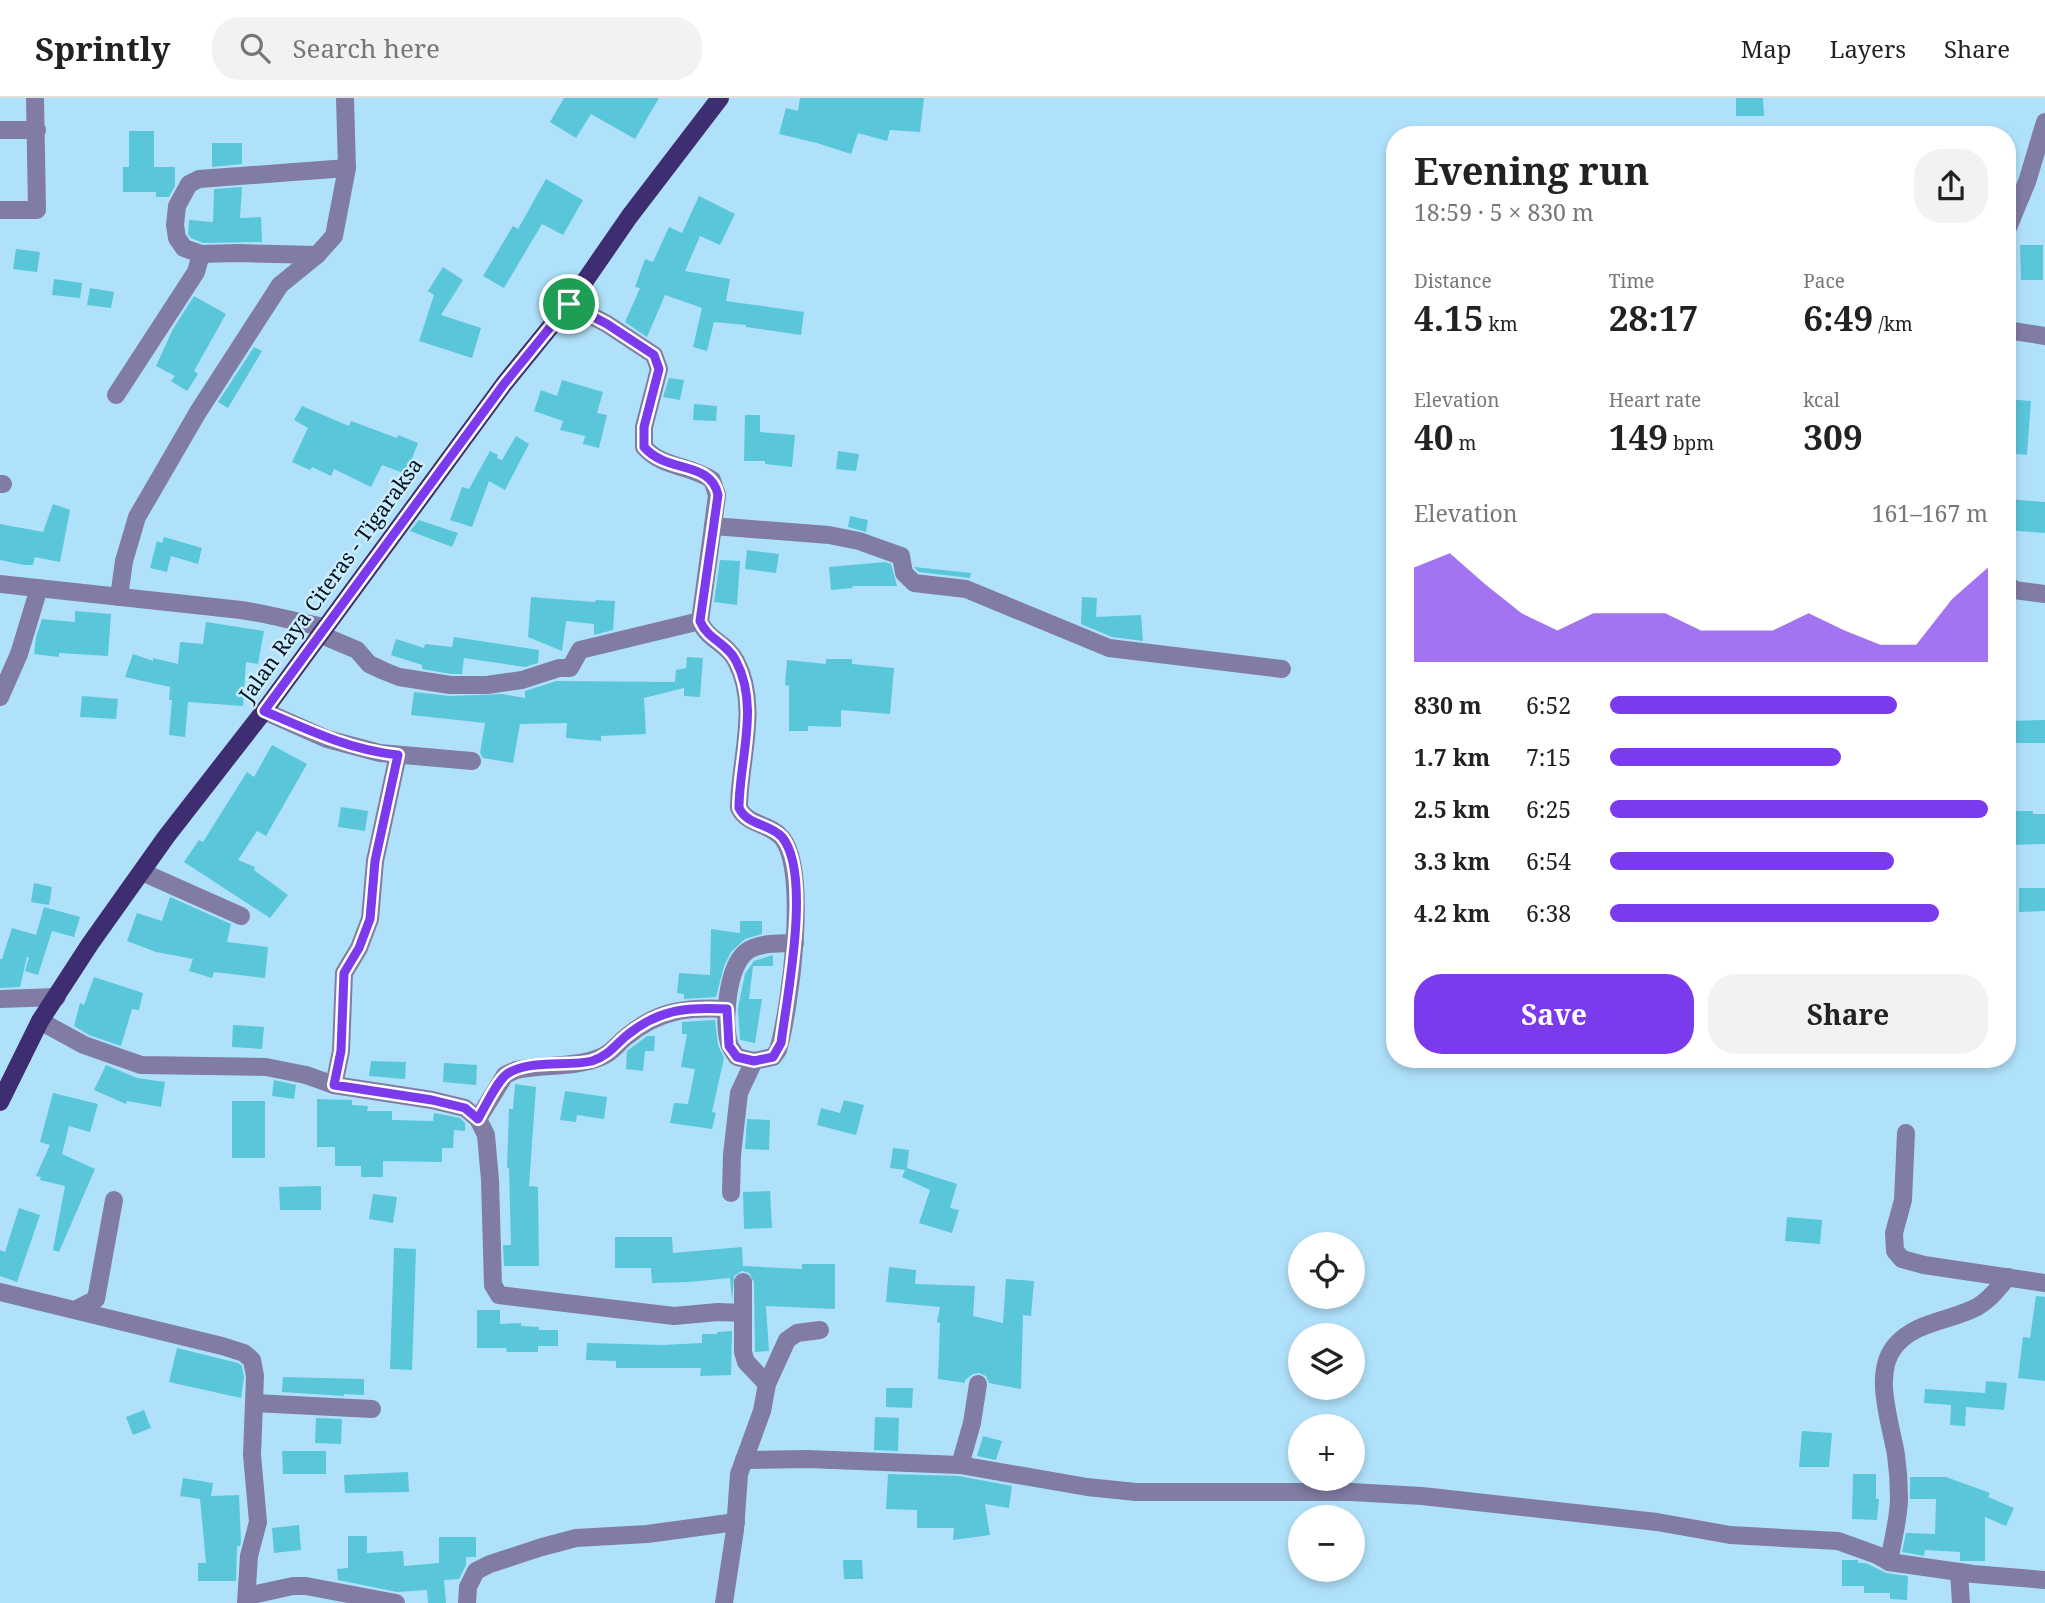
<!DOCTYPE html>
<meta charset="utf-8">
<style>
:root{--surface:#fff;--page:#f2f2f2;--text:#222;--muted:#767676;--line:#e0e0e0;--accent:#7c3aed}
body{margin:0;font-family:"Noto Serif",serif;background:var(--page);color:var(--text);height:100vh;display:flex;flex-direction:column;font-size:26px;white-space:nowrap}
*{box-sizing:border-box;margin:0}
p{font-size:23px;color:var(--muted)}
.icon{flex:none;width:38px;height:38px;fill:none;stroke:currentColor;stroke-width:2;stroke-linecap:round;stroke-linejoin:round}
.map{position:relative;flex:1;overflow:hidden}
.side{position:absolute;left:1386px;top:28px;width:630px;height:942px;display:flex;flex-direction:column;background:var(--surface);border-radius:28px;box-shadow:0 4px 10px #0003}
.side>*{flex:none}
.controls{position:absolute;left:1288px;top:1134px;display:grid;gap:14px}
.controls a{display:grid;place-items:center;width:77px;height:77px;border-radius:50%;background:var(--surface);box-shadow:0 4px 10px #0003;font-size:35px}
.pin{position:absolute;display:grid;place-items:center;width:60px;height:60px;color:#fff;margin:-30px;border:4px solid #fff;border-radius:50%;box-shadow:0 2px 7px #0007}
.round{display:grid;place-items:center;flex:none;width:74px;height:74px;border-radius:28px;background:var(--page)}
.summary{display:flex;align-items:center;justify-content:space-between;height:119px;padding:0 28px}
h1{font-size:38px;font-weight:700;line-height:52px}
.stats{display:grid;grid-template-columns:repeat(3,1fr);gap:10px;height:119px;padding:7px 28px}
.stats div{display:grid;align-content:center}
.stats b{font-size:35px;font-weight:700}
.stats small{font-size:19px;font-weight:400}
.stats p{font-size:19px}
.chart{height:196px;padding:14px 28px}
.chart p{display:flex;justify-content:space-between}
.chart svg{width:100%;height:126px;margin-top:7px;fill:var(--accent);opacity:.7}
.action{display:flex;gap:14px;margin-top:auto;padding:14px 28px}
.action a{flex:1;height:80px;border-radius:28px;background:var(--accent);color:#fff;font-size:28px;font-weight:700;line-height:80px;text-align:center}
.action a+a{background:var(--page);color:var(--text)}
ul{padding:0 28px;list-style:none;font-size:23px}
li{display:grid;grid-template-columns:112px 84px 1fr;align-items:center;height:52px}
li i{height:18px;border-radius:9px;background:var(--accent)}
header{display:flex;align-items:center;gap:42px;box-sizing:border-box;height:98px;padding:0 35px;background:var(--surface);border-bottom:2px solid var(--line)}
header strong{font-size:33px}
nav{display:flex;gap:38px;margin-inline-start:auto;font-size:24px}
.search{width:490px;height:63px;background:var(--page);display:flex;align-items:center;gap:18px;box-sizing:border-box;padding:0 24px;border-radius:28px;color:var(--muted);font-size:26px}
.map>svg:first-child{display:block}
.building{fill:#59c6da}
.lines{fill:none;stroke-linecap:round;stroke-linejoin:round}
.street{stroke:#817ca3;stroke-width:18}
.primary{stroke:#3e2d71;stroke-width:18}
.route-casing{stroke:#fff;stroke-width:14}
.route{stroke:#7c3aed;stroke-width:9}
.labels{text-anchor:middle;stroke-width:5;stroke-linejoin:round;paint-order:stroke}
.street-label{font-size:21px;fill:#00111d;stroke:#cbecfd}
</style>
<header>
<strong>Sprintly</strong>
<div class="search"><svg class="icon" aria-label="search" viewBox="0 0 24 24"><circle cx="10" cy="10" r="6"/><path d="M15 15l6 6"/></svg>Search here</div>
<nav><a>Map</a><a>Layers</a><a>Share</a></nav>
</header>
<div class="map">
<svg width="2045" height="1505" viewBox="0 0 2045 1505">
<rect width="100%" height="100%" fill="#b0e1fb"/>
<g class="building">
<polygon points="564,0 659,0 635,41 591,16 576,40 550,24"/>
<polygon points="800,0 924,0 920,34 890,32 887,43 858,35 851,56 817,45 779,36 786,10 798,13"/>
<polygon points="1736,0 1763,0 1764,18 1736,18"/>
<polygon points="129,33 154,33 154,69 175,69 175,88 169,99 156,99 156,94 123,94 123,69 129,69"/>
<polygon points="212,45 242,45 242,66 212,69"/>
<polygon points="546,81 583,102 563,137 542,126 504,190 483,178 513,128 518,131"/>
<polygon points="242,89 240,120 261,119 262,144 203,145 191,140 188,136 189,122 213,124 214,91"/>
<polygon points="699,98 735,116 720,147 700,138 685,173 730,181 726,203 804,214 801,237 746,229 746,227 714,224 707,253 693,249 702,210 665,197 647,239 625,224 640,190 635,189 645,161 653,164 669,129 682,135"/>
<polygon points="2020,147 2043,147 2043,182 2021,182"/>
<polygon points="16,151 40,154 37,174 13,171"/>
<polygon points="443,169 463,182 441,217 481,230 472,260 419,243 434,197 428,193"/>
<polygon points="54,181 82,185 80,200 52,197"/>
<polygon points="90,190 114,194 111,210 87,207"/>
<polygon points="194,198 226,216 194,273 198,276 187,293 171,283 175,278 156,268 173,231"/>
<polygon points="254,249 262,253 228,310 218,304"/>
<polygon points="669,280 684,282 680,302 663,299"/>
<polygon points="562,282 603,294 597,315 607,317 599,350 583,346 585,338 560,332 563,323 534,313 541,292 557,298"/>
<polygon points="2007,301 2031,303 2027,357 2007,355"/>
<polygon points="694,306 717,308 716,323 693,322"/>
<polygon points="302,308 349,328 351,323 397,340 398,337 418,345 406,376 382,367 371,389 334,371 331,378 312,369 310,372 292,364 308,330 294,322"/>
<polygon points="745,317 760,317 760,334 795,337 792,369 765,366 765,363 744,363"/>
<polygon points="516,338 529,346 505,392 489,383 472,429 450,422 462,389 469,391 490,353 498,357 497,360 502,362"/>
<polygon points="838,353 859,356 856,373 836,371"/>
<polygon points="2007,401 2045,404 2045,435 2007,432"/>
<polygon points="53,406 70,412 60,464 35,459 33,467 24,467 0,462 0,426 43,434"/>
<polygon points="850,418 868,422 866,434 848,429"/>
<polygon points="419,422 458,435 452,449 410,433"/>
<polygon points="164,439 202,450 198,466 171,458 167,474 150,470 157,443 162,445"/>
<polygon points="747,452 779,456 776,475 745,471"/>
<polygon points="720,462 740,463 737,507 714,504"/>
<polygon points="885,464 891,466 897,488 852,488 853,490 831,492 829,469"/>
<polygon points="914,469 971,475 970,480 919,474"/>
<polygon points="531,499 595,504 596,502 615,503 613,532 594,537 594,526 566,523 562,553 528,539"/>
<polygon points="1082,499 1097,500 1096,519 1141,517 1143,543 1112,539 1081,526"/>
<polygon points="75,513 111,516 108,558 59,555 59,559 34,556 36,539 42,521 75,524"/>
<polygon points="206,524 264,533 258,566 246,564 243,608 188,604 185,639 169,637 172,602 169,602 170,589 125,579 133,556 153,563 153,560 178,566 180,544 203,546"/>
<polygon points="454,539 539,552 538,565 525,569 464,560 462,576 451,576 422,571 422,567 391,557 396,541 424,550 425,546 452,549"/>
<polygon points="687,559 703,560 700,599 684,598 684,590 644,600 646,636 601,638 601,643 566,640 567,625 520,626 513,665 483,660 480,655 485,625 411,617 414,594 450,598 502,596 525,600 525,593 556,583 675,584 676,572 686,570"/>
<polygon points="826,561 852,561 852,566 894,570 890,616 841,612 841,629 808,628 808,633 789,633 789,588 785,587 787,562 826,566"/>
<polygon points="82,598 118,601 116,621 80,619"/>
<polygon points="2045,622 2045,645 2007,645 2007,623"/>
<polygon points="272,647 307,666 266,738 257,733 238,762 255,769 254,772 288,797 270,820 184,764 199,742 203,744 247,674 254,679"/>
<polygon points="341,709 368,713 365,733 338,729"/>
<polygon points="2007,713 2033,713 2033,716 2045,716 2045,746 2007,747"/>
<polygon points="34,785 52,789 49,807 31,804"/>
<polygon points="2019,790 2045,790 2045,813 2019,814"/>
<polygon points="170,799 231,826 227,844 268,849 265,880 214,874 212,880 189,873 193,861 156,854 127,843 137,815 162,823"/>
<polygon points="44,809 80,819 74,839 52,833 38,877 25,873 29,859 27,859 20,889 0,890 0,861 2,861 12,830 36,837"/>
<polygon points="740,823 762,823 762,836 745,841 731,854 724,868 716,899 684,901 684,896 677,895 679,875 710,877 711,831 740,835"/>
<polygon points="773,857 773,868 753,868 749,901 762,901 755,945 740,942 738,910 745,876 754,863"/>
<polygon points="94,879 143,895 139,912 132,911 121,948 89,937 74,928 80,905 84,907"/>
<polygon points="715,922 718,947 724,960 712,1014 716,1015 712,1031 670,1025 674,1005 688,1006 695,971 681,969 687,936 682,936 682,924"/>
<polygon points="233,927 264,929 262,951 232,949"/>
<polygon points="647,938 655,938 654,953 645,953 643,973 626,971 627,953"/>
<polygon points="371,963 406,964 405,981 369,978"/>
<polygon points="444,965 477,967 476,987 443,984"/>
<polygon points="106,967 137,980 165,984 161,1009 127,1003 126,1006 94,992"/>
<polygon points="274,982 296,987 294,1001 272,998"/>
<polygon points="515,986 536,989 529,1088 538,1089 539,1168 504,1168 503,1147 511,1147 509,1070 507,1070 509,1011 513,1011"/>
<polygon points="565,993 607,999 604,1021 577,1017 576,1024 560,1022"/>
<polygon points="53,995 98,1006 90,1034 69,1028 62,1056 95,1071 59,1154 53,1152 65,1088 40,1082 41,1079 36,1078 50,1047 40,1044"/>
<polygon points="317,1001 352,1002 352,1007 368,1008 367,1013 392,1013 392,1022 433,1023 434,1015 440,1016 460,1020 465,1025 465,1033 454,1032 453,1050 442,1050 442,1064 383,1063 383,1079 361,1079 361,1068 335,1068 335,1049 317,1049"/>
<polygon points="844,1002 864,1007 856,1037 817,1027 821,1010 840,1015"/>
<rect x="232" y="1003" width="33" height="57"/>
<polygon points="747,1021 770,1022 769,1052 745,1051"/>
<polygon points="893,1050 909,1052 907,1070 957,1086 950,1110 959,1112 952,1135 919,1125 930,1092 902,1079 905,1072 890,1070"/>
<polygon points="321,1088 321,1112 280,1112 279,1089"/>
<polygon points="770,1093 772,1130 744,1131 743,1094"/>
<polygon points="373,1096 397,1099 393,1125 369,1121"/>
<polygon points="19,1110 40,1117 17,1184 0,1178 0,1152 5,1154"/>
<polygon points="1787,1119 1822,1122 1820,1146 1785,1143"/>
<polygon points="615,1139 672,1139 673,1155 742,1149 743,1168 802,1171 802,1166 835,1166 835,1211 766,1208 769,1253 755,1254 754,1184 749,1175 742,1173 734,1178 732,1203 730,1180 689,1184 652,1185 651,1170 615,1170"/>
<polygon points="394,1150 416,1151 412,1272 390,1271"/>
<polygon points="889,1169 916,1172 915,1186 975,1188 973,1218 1003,1225 1006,1181 1034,1183 1031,1218 1023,1217 1021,1291 989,1285 986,1278 979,1275 973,1276 965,1282 965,1285 938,1281 940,1225 937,1224 940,1209 886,1204"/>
<polygon points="2036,1198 2045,1199 2045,1283 2018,1280 2023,1239 2030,1240"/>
<polygon points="477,1212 500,1212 500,1226 521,1225 521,1228 539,1229 539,1232 558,1232 558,1248 538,1248 538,1254 507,1254 506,1250 477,1250"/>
<polygon points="732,1233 731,1277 700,1278 701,1270 616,1270 616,1263 586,1262 587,1245 663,1247 702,1245 702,1236 717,1236 717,1234"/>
<polygon points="177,1250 238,1265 242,1268 244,1279 241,1300 169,1284"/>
<polygon points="283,1279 364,1281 364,1297 344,1296 344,1298 282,1294"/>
<polygon points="1986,1283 2007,1285 2004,1312 1966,1309 1965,1328 1950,1327 1951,1307 1924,1305 1925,1291 1985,1295"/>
<polygon points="886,1290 913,1290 912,1310 886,1309"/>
<polygon points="144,1312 151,1330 133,1337 126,1319"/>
<polygon points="875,1319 899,1320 898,1353 874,1352"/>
<polygon points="316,1320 342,1321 341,1346 315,1345"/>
<polygon points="1802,1333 1832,1335 1829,1369 1799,1369"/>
<polygon points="983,1338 1002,1343 996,1362 977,1358"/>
<polygon points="282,1353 326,1353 326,1376 283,1376"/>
<polygon points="408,1374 409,1394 345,1395 344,1377"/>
<polygon points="888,1376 959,1378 1012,1388 1009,1410 985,1406 990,1437 953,1442 954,1430 917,1430 917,1412 886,1411"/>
<polygon points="1853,1376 1876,1376 1876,1401 1879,1401 1877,1422 1852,1421"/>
<polygon points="1910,1379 1946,1379 1990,1395 1988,1399 2014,1410 2006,1428 1985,1419 1985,1463 1960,1463 1960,1454 1925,1452 1924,1458 1902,1454 1906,1435 1935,1436 1936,1401 1910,1401"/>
<polygon points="183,1380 213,1385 211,1398 239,1397 241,1443 240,1448 237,1448 236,1483 198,1483 198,1465 206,1465 200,1401 180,1398"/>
<polygon points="299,1427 301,1452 274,1455 272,1430"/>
<polygon points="348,1438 367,1438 367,1455 403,1453 404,1468 439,1465 439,1439 476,1439 476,1459 466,1459 466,1467 459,1481 444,1482 446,1505 428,1505 427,1492 397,1494 338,1482 337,1471 348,1470"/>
<polygon points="843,1462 862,1462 863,1481 844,1481"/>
<polygon points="1842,1462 1858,1462 1858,1465 1866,1465 1886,1475 1908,1478 1907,1502 1890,1501 1890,1495 1864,1495 1864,1488 1842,1488"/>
</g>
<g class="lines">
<g class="street">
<polyline points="0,32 37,32"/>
<polyline points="0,112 37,112 35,0"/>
<polyline points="2007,132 2027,84 2045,24"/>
<polyline points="317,157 239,155 201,156 184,150 177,140 175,127 177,108 189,86 199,81 347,70"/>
<path d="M569,206l38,20 47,31 5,14 -15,58v20c18,21 46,18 68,33l5,15 -4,31 116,9 30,6 42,15 3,17 10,10 52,6 143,59 173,21"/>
<polyline points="2007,232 2045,238"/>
<polyline points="116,297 196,174 201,156"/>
<polyline points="0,386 3,386"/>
<path d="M713,428l-13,95c7,19 27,22 36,40 24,45 3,100 3,147 9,18 31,15 43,30 27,33 8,171 -4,212l-5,7 -19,4 -15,32 -7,62 -1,38"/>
<polyline points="2007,485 2014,492 2045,496"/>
<path d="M0,486l241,26c28,4 55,12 83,17"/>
<polyline points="119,499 124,463 137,419 198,314 280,187 317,157 334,138 347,70 345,0"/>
<polyline points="319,536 357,552 369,566 384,573 399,579 450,587 487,587 522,582 559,570 570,570 580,552 700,523"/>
<polyline points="0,599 19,556 39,490"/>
<polyline points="264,613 327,641 380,655 472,663"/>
<polyline points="142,774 241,818"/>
<polyline points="0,901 57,899"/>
<polyline points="40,923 84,947 141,967 266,969 306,977 334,987 432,1002 465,1010 478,1021 486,1037 490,1082 493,1187 499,1197 674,1218 718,1214 743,1215"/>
<path d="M754,963l-17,-4c-3,-5 -7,-9 -8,-14 -6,-23 -2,-75 17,-91 12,-10 34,-8 49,-9"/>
<polyline points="334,987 341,953 344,875 359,850 370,821 375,763 398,657"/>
<path d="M478,1021l27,-44 11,-5c27,-6 59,-2 85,-13 11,-4 16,-13 25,-20 32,-27 61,-30 101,-28"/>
<polyline points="1906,1035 1903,1102 1894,1135 1895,1153 1902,1161 1924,1167 2045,1185"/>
<polyline points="0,1194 222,1248 244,1255 252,1262 255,1278 252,1357 258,1424 249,1458 246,1505"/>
<polyline points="77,1211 96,1201 114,1102"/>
<polyline points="767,1286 787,1242 797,1235 820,1232"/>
<polyline points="254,1305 372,1311"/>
<polyline points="744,1362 807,1361 960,1367 1087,1389 1136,1394 1351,1394 1422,1398 1657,1424 1730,1437 1838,1443 1877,1457 1889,1464 1973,1476 2045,1482"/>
<polyline points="960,1367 972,1325 978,1286"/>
<path d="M1889,1464c3,-20 10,-43 10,-64 0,-14 -1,-29 -3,-43 -5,-32 -24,-81 -1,-109 21,-25 56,-25 82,-39 13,-7 21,-19 31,-30"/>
<polyline points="1959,1474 1961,1505"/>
<polyline points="247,1498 293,1488 306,1488 396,1505"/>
<polyline points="467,1505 468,1489 476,1473 490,1466 542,1449 576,1440 647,1436 736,1424"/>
<polyline points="724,1505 735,1432 739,1376 762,1313 767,1286 746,1264 743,1254 743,1184"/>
</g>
<polyline class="primary" points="0,1004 40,923 90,846 166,739 264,613 504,286 569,206 629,119 720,0"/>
</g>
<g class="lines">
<g class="route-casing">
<path id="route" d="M569,206l38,20 47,31 5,14 -15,58v20c23,27 67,13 74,48l-18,126c7,18 27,22 36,40 24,45 3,100 3,147 9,18 30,15 43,29 30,36 5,160 -1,206l-8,14 -19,4 -17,-4 -8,-11 -2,-37c-41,-2 -68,0 -101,27 -12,10 -18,20 -34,25 -24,6 -64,-2 -85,13 -10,7 -22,33 -29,45l-13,-11 -33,-8 -98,-15 7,-34 3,-78 15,-25 11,-29 5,-58 23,-106c-48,-5 -90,-25 -134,-44l240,-327z"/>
</g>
<use href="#route" class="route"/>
</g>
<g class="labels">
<g class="street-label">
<text transform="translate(331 482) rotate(-54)" y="7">Jalan Raya Citeras - Tigaraksa</text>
</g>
</g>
</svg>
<div class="controls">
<a><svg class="icon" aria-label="locate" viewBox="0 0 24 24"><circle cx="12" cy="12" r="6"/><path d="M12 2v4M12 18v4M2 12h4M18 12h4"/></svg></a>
<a><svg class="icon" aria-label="layers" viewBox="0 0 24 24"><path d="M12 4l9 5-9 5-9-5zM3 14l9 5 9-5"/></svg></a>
<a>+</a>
<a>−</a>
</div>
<div class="pin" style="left:569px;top:206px;background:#1e9e55"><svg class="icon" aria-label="arrive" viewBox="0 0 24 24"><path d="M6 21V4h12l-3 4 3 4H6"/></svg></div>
<section class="side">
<div class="summary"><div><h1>Evening run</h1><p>18:59 · 5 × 830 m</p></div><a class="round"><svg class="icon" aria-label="share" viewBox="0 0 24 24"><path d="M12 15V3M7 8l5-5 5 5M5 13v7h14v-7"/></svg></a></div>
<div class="stats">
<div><p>Distance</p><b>4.15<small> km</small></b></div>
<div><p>Time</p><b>28:17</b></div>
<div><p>Pace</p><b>6:49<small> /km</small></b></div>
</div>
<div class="stats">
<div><p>Elevation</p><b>40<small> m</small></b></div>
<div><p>Heart rate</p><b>149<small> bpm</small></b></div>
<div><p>kcal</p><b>309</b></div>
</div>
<div class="chart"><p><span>Elevation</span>161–167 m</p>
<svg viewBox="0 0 160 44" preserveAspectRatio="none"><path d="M0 44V11L10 6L20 17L30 27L40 33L50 27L60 27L70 27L80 33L90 33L100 33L110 27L120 33L130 38L140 38L150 22L160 11V44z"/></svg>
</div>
<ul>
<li><b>830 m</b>6:52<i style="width:76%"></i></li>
<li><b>1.7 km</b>7:15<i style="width:61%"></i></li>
<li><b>2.5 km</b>6:25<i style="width:100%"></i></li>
<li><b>3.3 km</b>6:54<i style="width:75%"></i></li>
<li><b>4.2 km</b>6:38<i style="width:87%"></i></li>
</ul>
<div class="action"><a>Save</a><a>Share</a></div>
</section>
</div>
